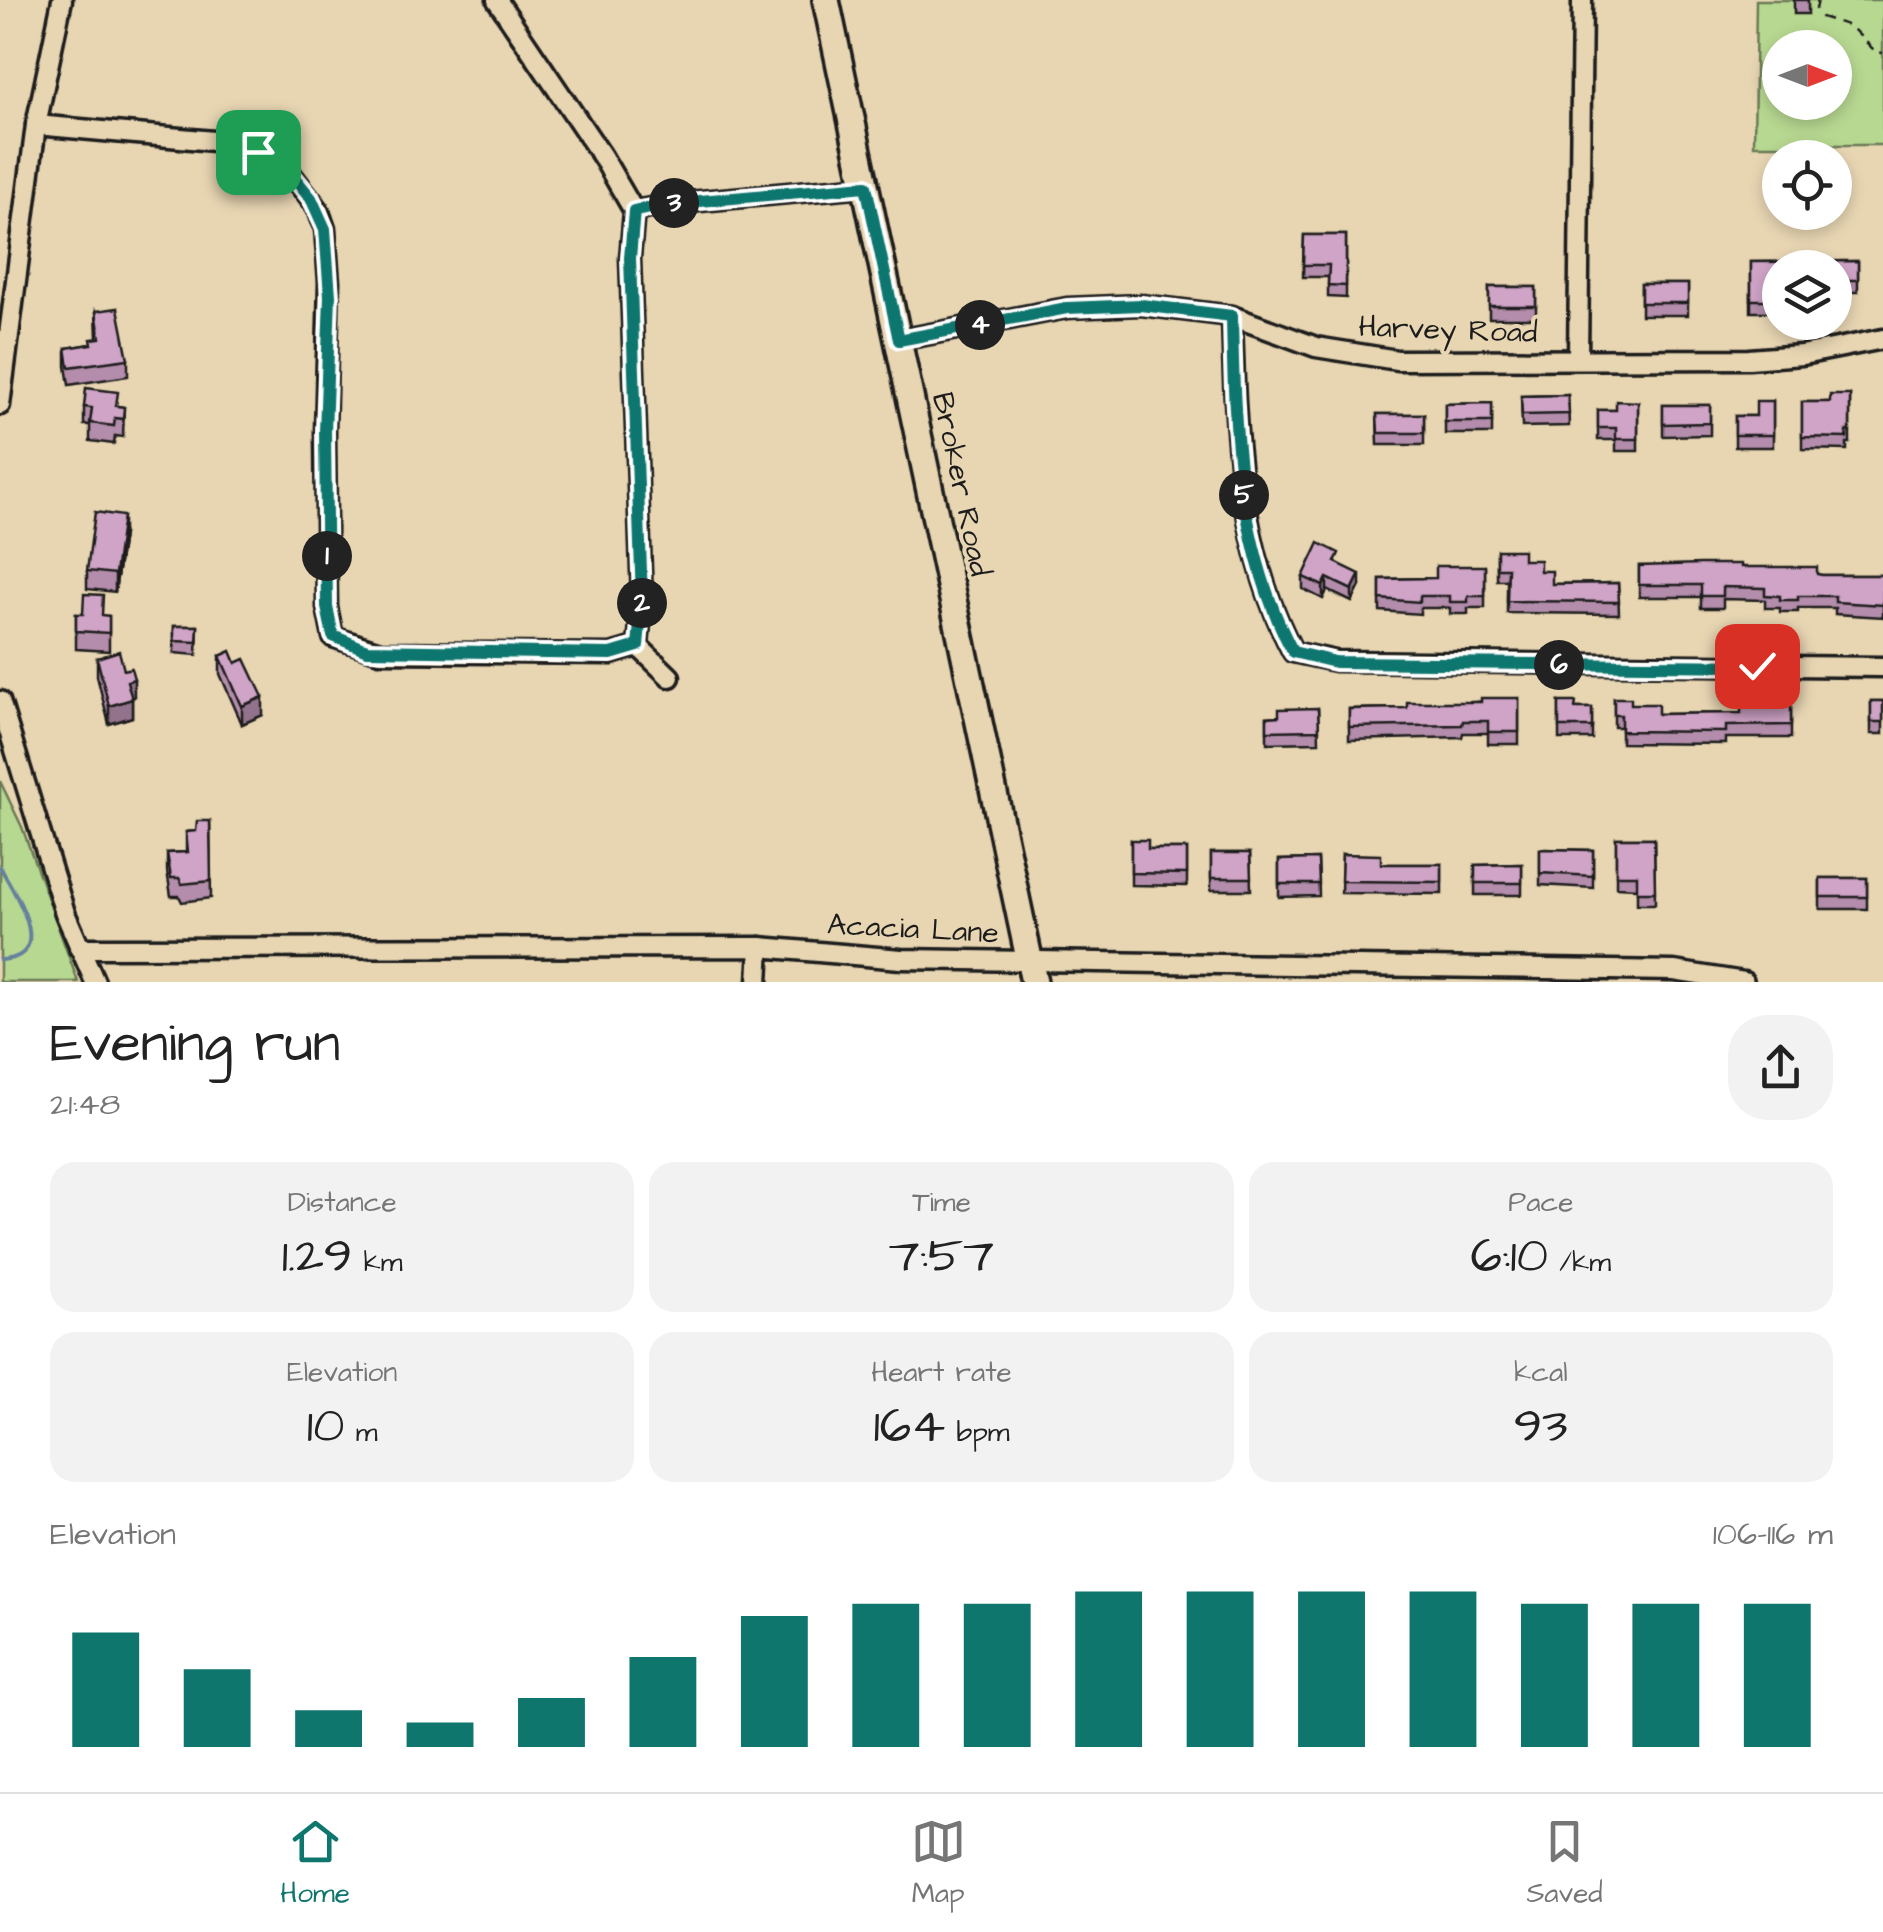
<!DOCTYPE html>
<meta charset="utf-8">
<style>
:root{--surface:#fff;--page:#f2f2f2;--text:#222;--muted:#767676;--line:#e0e0e0;--accent:#0f766e}
body{margin:0;font-family:"Architects Daughter",sans-serif;background:var(--page);color:var(--text);height:100vh;display:flex;flex-direction:column;font-size:38px;white-space:nowrap}
*{box-sizing:border-box;margin:0}
p{font-size:32px;color:var(--muted)}
.icon{flex:none;width:55px;height:55px;fill:none;stroke:currentColor;stroke-width:2;stroke-linecap:round;stroke-linejoin:round}
.map{position:relative;height:982px;overflow:hidden}
.panel{display:flex;flex-direction:column;background:var(--surface);flex:1}
.panel>*{flex:none}
.needle{width:65px;rotate:90deg}
.fabs{position:absolute;left:1762px;top:30px;display:grid;gap:20px}
.fabs a{display:grid;place-items:center;width:90px;height:90px;border-radius:50%;background:var(--surface);box-shadow:0 5px 15px #0003;font-size:50px}
.pin{position:absolute;display:grid;place-items:center;width:85px;height:85px;color:#fff;margin:-42px;border-radius:20px;box-shadow:0 5px 15px #0006}
.km{position:absolute;width:50px;height:50px;margin:-25px;border-radius:50%;background:#222;color:#fff;font-size:28px;line-height:50px;text-align:center}
.round{display:grid;place-items:center;flex:none;width:105px;height:105px;border-radius:40px;background:var(--page)}
.overview{display:flex;align-items:center;justify-content:space-between;height:170px;padding:0 50px}
h1{font-size:55px;font-weight:600;line-height:75px}
.stats{display:grid;grid-template-columns:repeat(3,1fr);gap:15px;height:170px;padding:10px 50px}
.stats div{display:grid;align-content:center;border-radius:25px;background:var(--page);text-align:center}
.stats b{font-size:50px;font-weight:600}
.stats small{font-size:28px;font-weight:400}
.stats p{font-size:28px}
.chart{height:280px;padding:20px 50px}
.chart p{display:flex;justify-content:space-between}
.chart svg{width:100%;height:180px;margin-top:10px;stroke:var(--accent);stroke-width:6}
.dock{display:flex;justify-content:space-around;align-items:center;height:140px;border-top:2px solid var(--line);background:var(--surface);font-size:28px;color:var(--muted)}
.dock a{display:grid;justify-items:center;gap:5px}
.dock .on{color:var(--accent)}
.map>svg:first-child{display:block}
.green{fill:#b7d891;stroke:#6a7a56;stroke-width:2.5;fill-rule:evenodd}
.lines{fill:none;stroke-linecap:round;stroke-linejoin:round}
.stream{stroke:#65819c;stroke-width:4}
.street-casing{stroke:#1c1c1c;stroke-width:25}
.secondary-casing{stroke:#1c1c1c;stroke-width:32}
.path{stroke:#1c1c1c;stroke-width:2.5;stroke-dasharray:10 8;stroke-linecap:butt}
.street{stroke:#e8d6b3;stroke-width:18}
.secondary{stroke:#e8d6b3;stroke-width:25}
.wall{fill:#b38dab;stroke:#1c1c1c;stroke-width:2.5}
.shaded-wall{fill:#92738b;stroke:#1c1c1c;stroke-width:2.5}
.building{fill:#d0a4c7;stroke:#1c1c1c;stroke-width:2.5}
.route-casing{stroke:#fff;stroke-width:20}
.route{stroke:#0f766e;stroke-width:12}
.labels{text-anchor:middle;stroke-width:8;stroke-linejoin:round;paint-order:stroke}
.street-label{font-size:30px;fill:#1c1c1c;stroke:#e8d6b3}
</style>
<div class="map">
<svg width="1883" height="982" viewBox="0 0 1883 982">
<rect width="100%" height="100%" fill="#e8d6b3"/>
<filter id="ink" filterUnits="userSpaceOnUse"><feTurbulence type="fractalNoise" baseFrequency=".01" numOctaves="2"/><feDisplacementMap in="SourceGraphic" scale="20" xChannelSelector="R" yChannelSelector="G"/><feConvolveMatrix kernelMatrix="1 2 1 2 8 2 1 2 1" color-interpolation-filters="sRGB"/></filter>
<g filter="url(#ink)">
<g class="green">
<path d="M1756,0h127v145h-129zM1780,48h55v54h-55z"/>
<polygon points="0,781 22,827 78,982 0,982"/>
</g>
<g class="lines">
<path class="stream" d="M0,867c15,26 58,91 0,93"/>
<g class="street-casing">
<g id="street">
<polyline points="497,0 602,156 634,211 630,258 642,600 638,646"/>
<polyline points="36,125 236,143 287,169 318,209 325,229 329,282 325,432 327,607 333,637 380,652 611,654 638,646"/>
<polyline points="634,211 678,203 866,186"/>
<path d="M1232,316c3,114 6,233 61,336l42,9 548,6"/>
<polyline points="899,340 1067,308 1141,305 1232,316 1316,347 1397,360 1749,359 1802,355 1883,339"/>
<polyline points="1578,359 1582,0"/>
<polyline points="0,405 36,125 62,0"/>
<polyline points="638,646 670,677"/>
<polyline points="0,701 65,913 95,982"/>
<polyline points="79,948 760,947 901,959 1674,971 1744,982"/>
<polyline points="758,982 760,947"/>
</g>
</g>
<g class="secondary-casing">
<polyline id="secondary" points="826,0 1034,982"/>
</g>
<polyline class="path" points="1818,0 1816,9 1821,17 1850,26 1876,52 1883,53"/>
<use href="#street" class="street"/>
<use href="#secondary" class="secondary"/>
</g>
<g class="wall">
<rect x="1794" y="0" width="14" height="14"/>
<polygon points="1304,235 1346,235 1346,298 1328,297 1328,277 1303,277"/>
<polygon points="1858,261 1858,292 1835,292 1835,268 1780,268 1780,303 1772,303 1772,312 1751,312 1751,262"/>
<rect x="1641" y="284" width="47" height="31"/>
<rect x="1489" y="287" width="47" height="31"/>
<polygon points="96,311 128,359 128,376 69,385 66,366 66,348 91,344 97,338"/>
<polygon points="1568,395 1569,426 1522,427 1521,396"/>
<polygon points="1850,395 1850,443 1847,443 1847,450 1802,449 1802,402 1830,402"/>
<polygon points="1773,401 1773,447 1735,447 1735,416 1756,416"/>
<polygon points="1638,402 1638,451 1616,451 1616,440 1598,440 1598,410 1616,410"/>
<polygon points="1492,403 1492,434 1445,434 1445,404"/>
<polygon points="1663,405 1710,405 1710,435 1663,436"/>
<polygon points="118,406 124,407 123,437 115,436 114,444 90,441 90,425 84,425 84,407"/>
<polygon points="1377,414 1424,414 1424,445 1378,445"/>
<polygon points="123,534 115,592 87,589 87,571"/>
<polygon points="1497,550 1523,560 1540,571 1552,584 1618,583 1619,614 1507,613 1507,580 1497,580"/>
<polygon points="1339,564 1360,586 1352,602 1327,590 1323,599 1303,589 1303,577"/>
<polygon points="1485,566 1485,608 1468,608 1468,614 1450,614 1450,608 1420,608 1420,614 1380,611 1380,579 1436,578"/>
<polygon points="1639,566 1741,567 1822,575 1883,575 1883,617 1835,614 1835,608 1798,608 1798,612 1780,612 1780,608 1765,608 1765,600 1723,599 1723,608 1701,608 1701,597 1639,597"/>
<polygon points="76,614 109,616 109,651 76,649"/>
<polygon points="174,626 198,626 197,655 174,653"/>
<polygon points="220,656 236,663 263,715 242,724 220,674"/>
<polygon points="97,658 124,670 134,697 132,698 132,717 109,724 97,676"/>
<polygon points="1519,698 1519,744 1488,744 1488,733 1463,733 1462,737 1349,740 1349,709 1407,708"/>
<polygon points="1614,698 1658,714 1741,713 1791,700 1791,738 1726,738 1726,744 1621,743 1621,727 1614,727"/>
<rect x="1871" y="701" width="12" height="33"/>
<polygon points="1559,702 1575,708 1592,708 1592,739 1559,739"/>
<polygon points="1318,708 1319,742 1267,743 1267,717 1279,716"/>
<polygon points="210,821 211,898 182,902 179,896 171,896 167,871 167,853 186,852 186,832 196,831"/>
<polygon points="1616,838 1654,838 1655,904 1637,904 1637,888 1616,887"/>
<polygon points="1131,840 1148,849 1187,849 1187,886 1131,885"/>
<polygon points="1540,849 1593,850 1593,888 1540,885"/>
<polygon points="1211,853 1250,853 1251,890 1211,890"/>
<polygon points="1342,854 1381,864 1442,864 1442,894 1341,893"/>
<polygon points="1318,859 1319,896 1279,897 1279,860"/>
<polygon points="1522,864 1522,895 1475,895 1475,865"/>
<rect x="1820" y="878" width="47" height="31"/>
</g>
<g class="shaded-wall">
<polygon points="123,516 123,534 115,592 115,574"/>
<polygon points="1360,574 1360,586 1352,602 1352,590"/>
<polygon points="1327,578 1327,590 1323,599 1323,586"/>
<polygon points="134,679 134,697 127,699 127,681"/>
<polygon points="263,697 263,715 242,724 242,706"/>
<polygon points="132,699 132,717 109,724 109,706"/>
</g>
<g class="building">
<polygon points="1304,235 1346,235 1346,286 1328,285 1329,265 1303,265"/>
<polygon points="1858,261 1858,280 1835,280 1835,268 1780,268 1780,291 1772,291 1772,300 1751,300 1751,262"/>
<rect x="1641" y="284" width="47" height="19"/>
<rect x="1489" y="287" width="47" height="19"/>
<polygon points="118,308 128,359 69,367 66,348 92,344 91,339 100,338 96,311"/>
<polygon points="86,388 118,392 116,406 124,407 123,419 115,418 114,426 90,423 92,408 84,407"/>
<polygon points="1568,395 1569,414 1522,415 1521,396"/>
<polygon points="1830,395 1850,395 1850,431 1847,431 1847,438 1802,437 1802,402 1830,402"/>
<polygon points="1616,401 1638,402 1638,439 1616,439 1616,428 1598,428 1598,410 1616,410"/>
<polygon points="1756,401 1773,401 1773,435 1735,435 1735,416 1756,416"/>
<polygon points="1492,403 1492,422 1445,422 1445,404"/>
<polygon points="1663,405 1710,405 1710,423 1663,424"/>
<polygon points="1377,414 1424,414 1424,433 1378,433"/>
<polygon points="95,512 123,516 115,574 87,571"/>
<polygon points="1319,543 1339,553 1335,562 1360,574 1352,590 1327,578 1323,586 1303,577"/>
<polygon points="1497,550 1523,550 1523,560 1540,560 1540,571 1552,571 1552,584 1618,583 1619,602 1507,601 1508,568 1497,568"/>
<polygon points="1701,564 1741,564 1741,567 1817,567 1817,574 1822,575 1883,575 1883,605 1835,602 1835,596 1798,596 1798,600 1780,600 1780,596 1765,595 1765,588 1723,587 1723,596 1701,596 1701,585 1639,585 1639,566"/>
<polygon points="1436,566 1485,566 1485,596 1468,596 1468,602 1450,602 1450,596 1420,596 1420,602 1380,599 1380,579 1436,578"/>
<polygon points="84,594 103,595 102,615 109,616 109,633 76,631 76,614 83,614"/>
<polygon points="174,626 198,626 197,642 174,641"/>
<polygon points="119,651 124,670 131,668 134,679 127,681 132,699 109,706 97,658"/>
<polygon points="231,651 236,663 245,659 263,697 242,706 220,656"/>
<polygon points="1481,698 1519,698 1519,732 1488,732 1488,721 1463,721 1462,725 1349,727 1349,709 1407,708 1407,702 1481,702"/>
<polygon points="1614,698 1631,698 1631,704 1658,704 1658,714 1741,713 1741,704 1791,700 1791,725 1726,726 1726,732 1621,731 1621,715 1614,715"/>
<rect x="1871" y="701" width="12" height="21"/>
<polygon points="1559,702 1576,702 1575,708 1592,708 1592,727 1559,727"/>
<polygon points="1318,708 1319,730 1267,731 1267,717 1279,716 1279,709"/>
<polygon points="197,821 210,821 211,881 182,884 179,878 171,878 167,853 188,852 186,832 196,831"/>
<polygon points="1616,838 1654,838 1655,892 1637,892 1637,875 1616,875"/>
<polygon points="1131,840 1148,840 1148,849 1187,849 1187,874 1131,873"/>
<polygon points="1540,849 1593,850 1593,876 1540,873"/>
<polygon points="1211,853 1250,853 1251,878 1211,878"/>
<polygon points="1342,854 1381,855 1381,864 1442,864 1442,882 1341,881"/>
<polygon points="1318,859 1319,884 1279,884 1279,860"/>
<polygon points="1522,864 1522,883 1475,883 1475,865"/>
<rect x="1820" y="878" width="47" height="19"/>
</g>
</g>
<g class="lines" filter="url(#ink)">
<g class="route-casing">
<path id="route" d="M258,152l29,17 24,29 14,31 5,67 -5,136 2,175 6,29 34,14 244,4 27,-8 4,-46 -12,-342 4,-47 44,-8 188,-17 33,154 168,-32 74,-3 91,11c2,114 6,233 61,336l42,10 422,4"/>
</g>
<use href="#route" class="route"/>
</g>
<g class="labels">
<g class="street-label">
<text transform="translate(1448 329) rotate(2)" y="10">Harvey Road</text>
<text transform="translate(962 484) rotate(78)" y="10">Broker Road</text>
<text transform="translate(913 928) rotate(3)" y="10">Acacia Lane</text>
</g>
</g>
</svg>
<div class="fabs">
<a><svg class="needle" viewBox="-14 -14 28 28"><path d="M0-13l5 13h-10z" fill="#e53935"/><path d="M0 13l5-13h-10z" fill="#767676"/></svg></a>
<a><svg class="icon" aria-label="locate" viewBox="0 0 24 24"><circle cx="12" cy="12" r="6"/><path d="M12 2v4M12 18v4M2 12h4M18 12h4"/></svg></a>
<a><svg class="icon" aria-label="layers" viewBox="0 0 24 24"><path d="M12 4l9 5-9 5-9-5zM3 14l9 5 9-5"/></svg></a>
</div>
<div class="pin" style="left:258px;top:152px;background:#1e9e55"><svg class="icon" aria-label="arrive" viewBox="0 0 24 24"><path d="M6 21V4h12l-3 4 3 4H6"/></svg></div>
<div class="pin" style="left:1757px;top:666px;background:#d93025"><svg class="icon" aria-label="check" viewBox="0 0 24 24"><path d="M5 12l5 5 9-10"/></svg></div>
<b class="km" style="left:327px;top:556px">1</b>
<b class="km" style="left:642px;top:603px">2</b>
<b class="km" style="left:674px;top:203px">3</b>
<b class="km" style="left:980px;top:325px">4</b>
<b class="km" style="left:1244px;top:495px">5</b>
<b class="km" style="left:1559px;top:665px">6</b>
</div>
<section class="panel">
<div class="overview"><div><h1>Evening run</h1><p>21:48</p></div><a class="round"><svg class="icon" aria-label="share" viewBox="0 0 24 24"><path d="M12 15V3M7 8l5-5 5 5M5 13v7h14v-7"/></svg></a></div>
<div class="stats">
<div><p>Distance</p><b>1.29<small> km</small></b></div>
<div><p>Time</p><b>7:57</b></div>
<div><p>Pace</p><b>6:10<small> /km</small></b></div>
</div>
<div class="stats">
<div><p>Elevation</p><b>10<small> m</small></b></div>
<div><p>Heart rate</p><b>164<small> bpm</small></b></div>
<div><p>kcal</p><b>93</b></div>
</div>
<div class="chart"><p><span>Elevation</span>106–116 m</p>
<svg viewBox="0 0 160 44" preserveAspectRatio="none"><path d="M5 44V16M15 44V25M25 44V35M35 44V38M45 44V32M55 44V22M65 44V12M75 44V9M85 44V9M95 44V6M105 44V6M115 44V6M125 44V6M135 44V9M145 44V9M155 44V9"/></svg>
</div>
</section>
<nav class="dock">
<a class="on"><svg class="icon" aria-label="home" viewBox="0 0 24 24"><path d="M3 11l9-7 9 7M6 9v11h12V9"/></svg>Home</a>
<a><svg class="icon" aria-label="map" viewBox="0 0 24 24"><path d="M3 6l6-2 6 2 6-2v14l-6 2-6-2-6 2zM9 4v14M15 6v14"/></svg>Map</a>
<a><svg class="icon" aria-label="saved" viewBox="0 0 24 24"><path d="M7 4h10v16l-5-4-5 4z"/></svg>Saved</a>
</nav>
